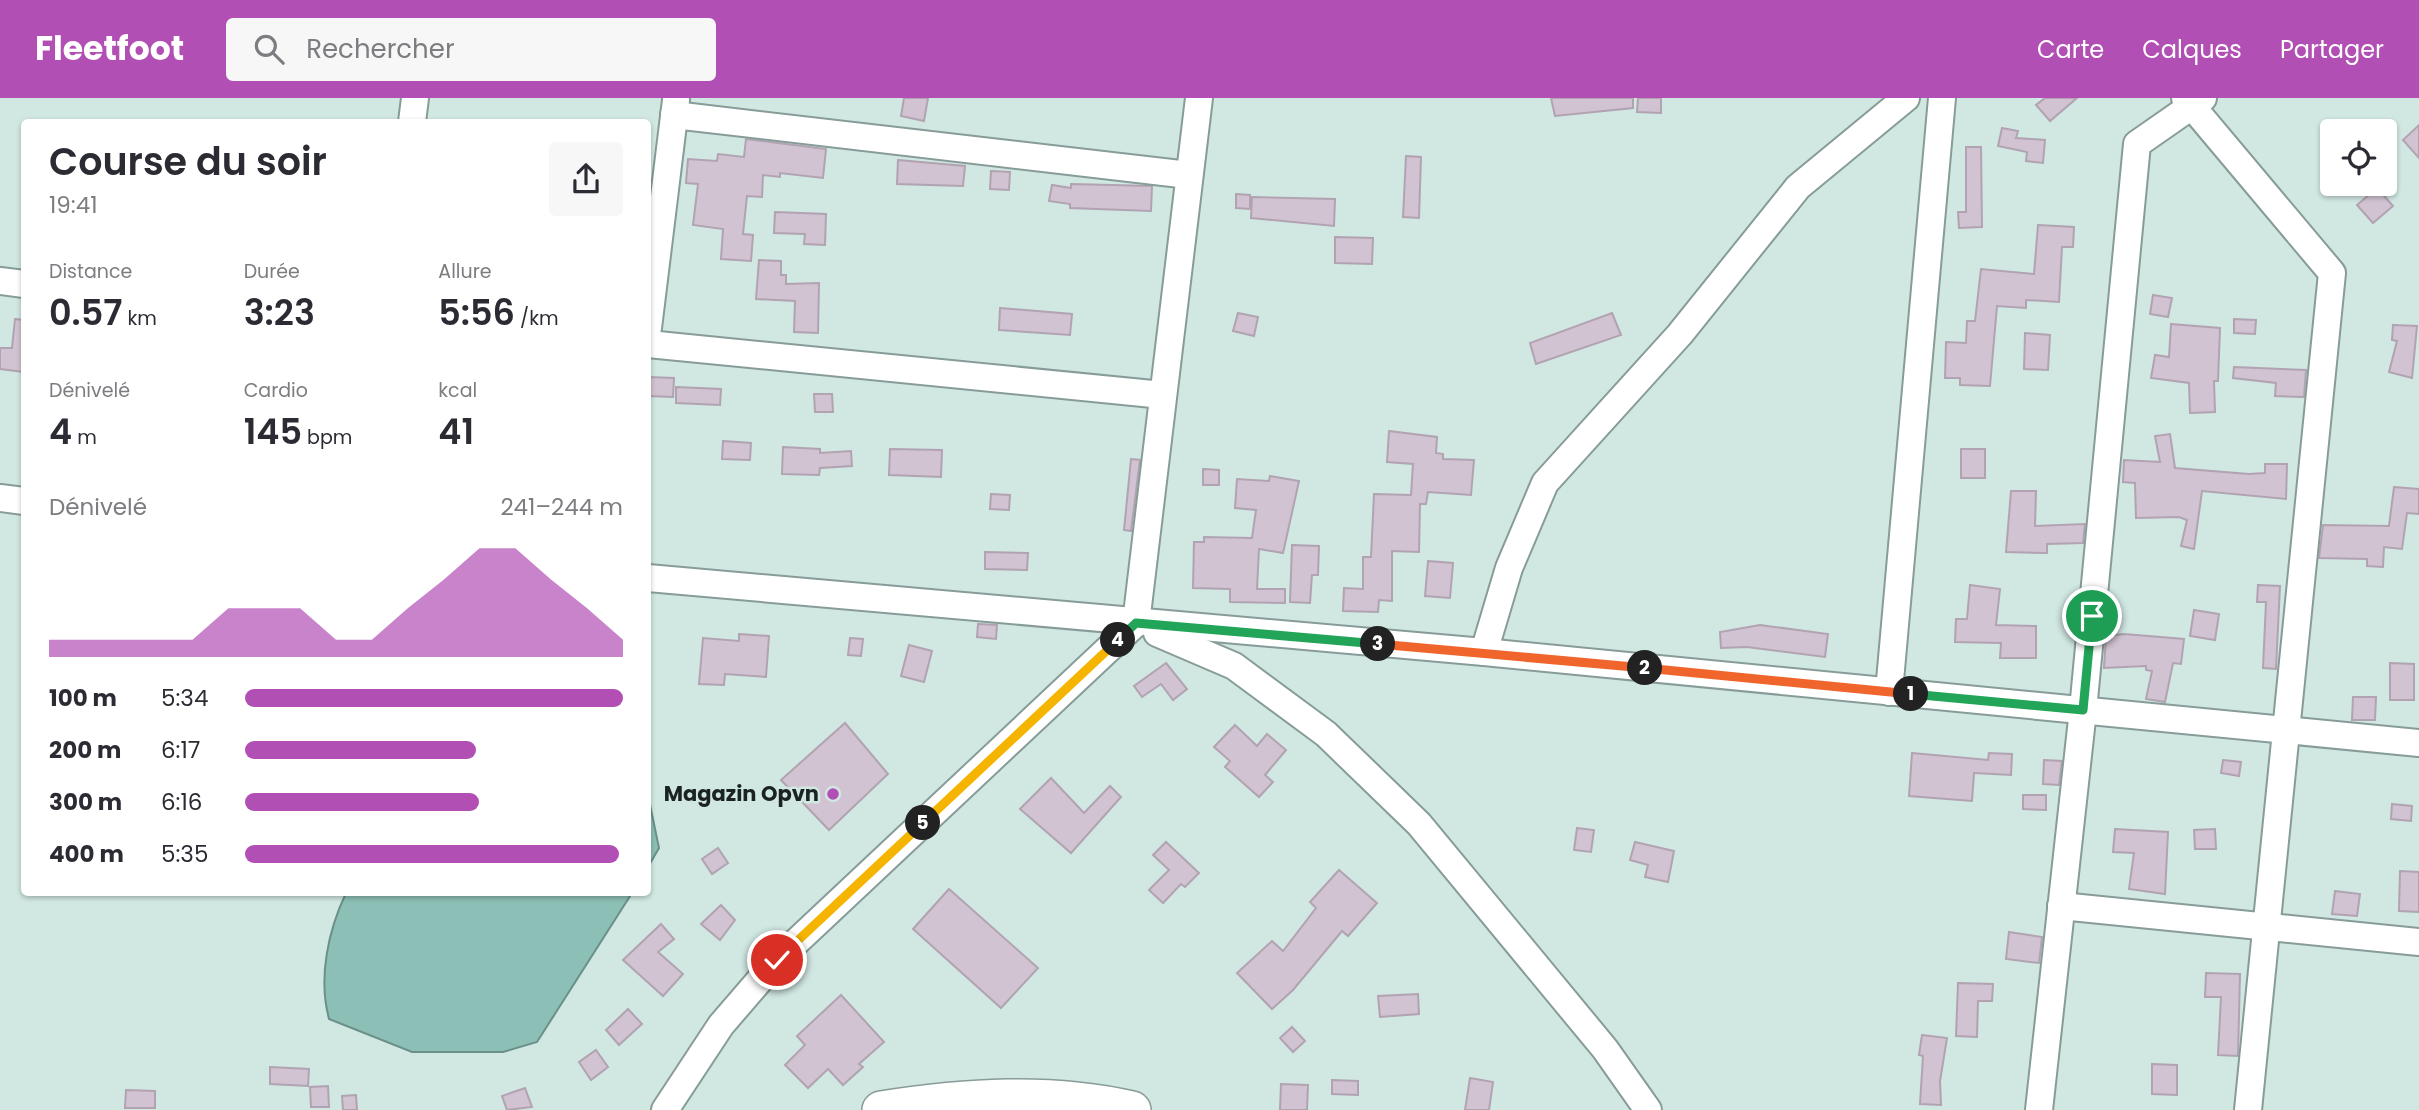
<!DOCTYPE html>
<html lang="fr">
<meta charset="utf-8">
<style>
:root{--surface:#fff;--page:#f7f7f7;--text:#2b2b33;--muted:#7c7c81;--accent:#b24fb5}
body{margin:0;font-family:Poppins,sans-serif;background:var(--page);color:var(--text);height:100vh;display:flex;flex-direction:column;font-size:26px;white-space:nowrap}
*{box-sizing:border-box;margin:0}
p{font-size:23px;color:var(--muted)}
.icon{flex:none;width:38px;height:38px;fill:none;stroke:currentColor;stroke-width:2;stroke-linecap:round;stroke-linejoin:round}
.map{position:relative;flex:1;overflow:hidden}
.details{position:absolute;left:21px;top:21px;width:630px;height:777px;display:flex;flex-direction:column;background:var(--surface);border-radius:7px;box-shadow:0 2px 5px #0004}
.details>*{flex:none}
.controls{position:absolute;left:2320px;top:21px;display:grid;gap:14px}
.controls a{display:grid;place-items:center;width:77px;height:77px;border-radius:7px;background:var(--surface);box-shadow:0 2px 5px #0004;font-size:35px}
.pin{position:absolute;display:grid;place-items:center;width:60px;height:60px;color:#fff;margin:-30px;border:4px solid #fff;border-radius:50%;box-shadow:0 2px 7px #0007}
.km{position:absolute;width:35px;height:35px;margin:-18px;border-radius:50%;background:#222;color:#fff;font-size:19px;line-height:35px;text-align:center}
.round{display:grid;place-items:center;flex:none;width:74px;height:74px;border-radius:7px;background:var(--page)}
.head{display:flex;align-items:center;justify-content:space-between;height:119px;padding:0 28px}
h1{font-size:38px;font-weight:600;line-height:52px}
.metrics{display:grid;grid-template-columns:repeat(3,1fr);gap:10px;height:119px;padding:7px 28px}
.metrics div{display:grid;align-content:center}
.metrics b{font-size:35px;font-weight:600}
.metrics small{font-size:19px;font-weight:400}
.metrics p{font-size:19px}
.chart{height:196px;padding:14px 28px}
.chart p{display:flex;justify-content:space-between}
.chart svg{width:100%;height:126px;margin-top:7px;fill:var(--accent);opacity:.7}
ul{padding:0 28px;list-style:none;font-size:23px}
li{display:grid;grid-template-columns:112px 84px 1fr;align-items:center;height:52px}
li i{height:18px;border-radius:9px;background:var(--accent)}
header{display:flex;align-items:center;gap:42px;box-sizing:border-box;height:98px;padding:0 35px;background:var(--accent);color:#fff}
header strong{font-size:33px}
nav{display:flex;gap:38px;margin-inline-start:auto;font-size:24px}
.search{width:490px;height:63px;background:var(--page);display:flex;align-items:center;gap:18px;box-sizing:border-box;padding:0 24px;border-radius:7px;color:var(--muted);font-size:26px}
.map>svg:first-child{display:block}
.water{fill:#8cbfb5;stroke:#6a9089;stroke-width:2}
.building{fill:#d1c3d1;stroke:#b1a3b1;stroke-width:2}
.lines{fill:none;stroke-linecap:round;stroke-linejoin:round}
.minor-casing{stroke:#879c98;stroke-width:30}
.highway-casing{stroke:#879c98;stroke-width:40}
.minor{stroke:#fff;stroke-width:26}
.highway{stroke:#fff;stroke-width:37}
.split-1-casing{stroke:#fff;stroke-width:14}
.split-2-casing{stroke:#fff;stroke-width:14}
.split-3-casing{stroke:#fff;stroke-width:14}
.split-4-casing{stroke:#fff;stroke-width:14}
.split-5-casing{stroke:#fff;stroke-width:14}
.split-6-casing{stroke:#fff;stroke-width:14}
.split-1{stroke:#22a559;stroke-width:9}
.split-2{stroke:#f0652b;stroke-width:9}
.split-3{stroke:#f0652b;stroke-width:9}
.split-4{stroke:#22a559;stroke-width:9}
.split-5{stroke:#f5b400;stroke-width:9}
.split-6{stroke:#f5b400;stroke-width:9}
.poi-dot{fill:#b24fb5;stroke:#d0e7e2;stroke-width:2.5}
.labels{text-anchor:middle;stroke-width:5;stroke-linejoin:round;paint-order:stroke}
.poi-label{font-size:21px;font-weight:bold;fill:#1b2322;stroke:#d0e7e2;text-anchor:end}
</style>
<header>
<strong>Fleetfoot</strong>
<div class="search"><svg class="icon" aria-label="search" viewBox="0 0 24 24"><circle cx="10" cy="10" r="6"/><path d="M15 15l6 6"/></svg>Rechercher</div>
<nav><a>Carte</a><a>Calques</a><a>Partager</a></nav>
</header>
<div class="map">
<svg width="2419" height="1012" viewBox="0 0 2419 1012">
<rect width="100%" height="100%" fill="#d0e7e2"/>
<g class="water">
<polygon points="648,697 659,750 648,769"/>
<path d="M346,795v-1l286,1 -95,149 -34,10h-91l-83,-33c-11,-41 -1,-88 17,-126z"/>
</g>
<g class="building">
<polygon points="904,0 928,0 924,23 901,18"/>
<polygon points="1551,0 1633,0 1633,10 1555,18"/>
<polygon points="1638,0 1661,0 1661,15 1637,14"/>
<polygon points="2045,0 2077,0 2050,23 2036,7"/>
<polygon points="2419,27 2419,60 2403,42"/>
<polygon points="2002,30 2018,33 2016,40 2045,42 2043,65 2026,63 2027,54 1998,48"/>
<polygon points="746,41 826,51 823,80 780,75 780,79 763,77 762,99 747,98 743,136 753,137 751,163 721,161 723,131 693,127 698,86 686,85 688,61 717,63 718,56 744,59"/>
<polygon points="1966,49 1981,49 1982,129 1959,130 1958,114 1966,114"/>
<polygon points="1406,58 1421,59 1419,120 1403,119"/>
<polygon points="898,62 965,68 963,88 897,86"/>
<polygon points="991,73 1010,74 1009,92 990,91"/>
<polygon points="1071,86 1152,88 1151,113 1070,110 1070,106 1049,103 1052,87 1071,90"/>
<polygon points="2377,90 2393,108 2373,125 2357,107"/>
<polygon points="1236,96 1250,97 1250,111 1236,110"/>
<polygon points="1252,99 1335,101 1334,128 1251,120"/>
<polygon points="775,114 826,116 825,147 804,146 805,136 774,135"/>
<polygon points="2038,127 2074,129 2073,149 2062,149 2059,204 2026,202 2026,210 1997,208 1990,288 1960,287 1960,280 1945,280 1946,244 1966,245 1967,223 1975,223 1981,171 2034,176"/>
<polygon points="1335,139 1373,140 1372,166 1335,165"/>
<polygon points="759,162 781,163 781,177 786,177 786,186 819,185 818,235 794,234 795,203 756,201"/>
<polygon points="2153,197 2172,200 2168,219 2150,216"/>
<polygon points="1000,210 1072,216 1070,237 999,232"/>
<polygon points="1238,215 1258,219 1254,238 1233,233"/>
<polygon points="1612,215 1621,237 1536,266 1530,245"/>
<polygon points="15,221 24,222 24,274 0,271 0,250 12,250"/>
<polygon points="2234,221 2256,222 2255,236 2234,235"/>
<polygon points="2171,226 2220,230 2218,283 2214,283 2215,314 2190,315 2189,285 2151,280 2155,257 2169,259"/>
<polygon points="2393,227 2417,228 2412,280 2389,274 2397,243 2392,242"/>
<polygon points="2025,235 2050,237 2048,272 2024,271"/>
<polygon points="2234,269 2306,272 2304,299 2275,298 2276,285 2233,280"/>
<polygon points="648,279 674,280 673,299 648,298"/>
<polygon points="676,289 721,291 720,307 676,305"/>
<polygon points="814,296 832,296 833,314 815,314"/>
<polygon points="1389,333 1437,339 1436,355 1443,356 1443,361 1474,362 1471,397 1428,394 1426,406 1420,406 1419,454 1392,453 1392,503 1379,502 1378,514 1343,513 1344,490 1363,491 1363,459 1371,459 1374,396 1411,397 1413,366 1387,364"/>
<polygon points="2170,336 2175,370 2249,376 2265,375 2265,366 2287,366 2286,401 2202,393 2194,451 2181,448 2187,422 2179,419 2136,420 2135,385 2123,384 2124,362 2160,364 2155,338"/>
<polygon points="723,343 751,345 750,362 722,361"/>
<polygon points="783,349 820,351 820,355 851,353 852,368 820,370 819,377 782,376"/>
<polygon points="890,351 942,352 941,379 889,377"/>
<rect x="1961" y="351" width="24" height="29"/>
<polygon points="1131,361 1140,362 1131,433 1124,432"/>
<polygon points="1203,371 1219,372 1219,387 1203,387"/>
<polygon points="1270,378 1299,383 1283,455 1259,451 1257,491 1285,491 1285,505 1230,504 1230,491 1193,490 1194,444 1204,444 1204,439 1252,440 1256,412 1235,410 1237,381 1269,383"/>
<polygon points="2394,389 2419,391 2419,416 2407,415 2402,451 2384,449 2383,469 2367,468 2367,461 2319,460 2323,427 2389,428"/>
<polygon points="2011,393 2036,393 2035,428 2085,426 2083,445 2047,446 2047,455 2006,454"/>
<polygon points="991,396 1010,397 1009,412 990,411"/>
<polygon points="1292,447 1319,448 1318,477 1312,477 1310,505 1290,504"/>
<polygon points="985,454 1028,455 1027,472 985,471"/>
<polygon points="1428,463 1453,465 1450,500 1425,498"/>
<polygon points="1970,487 2000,491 1996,527 2036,528 2036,560 2000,560 2001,545 1955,544 1956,521 1967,521"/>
<polygon points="2258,487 2280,488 2276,571 2263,570 2266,504 2257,504"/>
<polygon points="2194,512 2219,516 2215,542 2190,538"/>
<polygon points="978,526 997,527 996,541 977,539"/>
<polygon points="1760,527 1828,536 1825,559 1747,549 1721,550 1720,534"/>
<polygon points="739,536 769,538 766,579 725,576 724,587 699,586 703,540 739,543"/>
<polygon points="2124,536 2184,541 2181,566 2173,565 2165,604 2146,601 2152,573 2146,572 2146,568 2104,570 2106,538"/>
<polygon points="850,540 863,541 861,558 848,557"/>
<polygon points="909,547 932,553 924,584 901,578"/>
<polygon points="1166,565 1187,591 1173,602 1161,586 1142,599 1134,588"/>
<polygon points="2390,565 2414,566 2414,602 2390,602"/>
<polygon points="2353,599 2376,599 2375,622 2352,622"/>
<polygon points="845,625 888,676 829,732 781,682"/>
<polygon points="1235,627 1257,648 1267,636 1286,652 1265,677 1273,684 1259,699 1225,669 1230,663 1214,649"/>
<polygon points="1912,655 1988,662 1989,655 2012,656 2011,677 1974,675 1972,703 1909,698"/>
<polygon points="2044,662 2062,663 2059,687 2043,686"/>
<polygon points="2223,662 2241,664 2239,678 2221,675"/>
<polygon points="1051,680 1084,715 1110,688 1121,699 1071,755 1020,711"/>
<polygon points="2023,697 2046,697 2046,712 2023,711"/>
<polygon points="2392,706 2412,708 2411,723 2391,721"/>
<polygon points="1577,730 1594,732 1591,754 1574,752"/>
<polygon points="2115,731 2168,734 2165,796 2129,791 2134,755 2113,754"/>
<polygon points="2215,731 2216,751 2195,751 2194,732"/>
<polygon points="1166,744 1199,775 1185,789 1181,786 1163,805 1149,792 1169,772 1153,757"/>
<polygon points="1635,744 1674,753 1668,784 1645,779 1648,767 1630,762"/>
<polygon points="718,750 728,765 712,776 702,761"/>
<polygon points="1339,772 1377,805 1348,838 1342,833 1293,892 1272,911 1237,875 1272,843 1283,853 1316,810 1310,804"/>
<polygon points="2400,773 2419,774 2419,814 2399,813"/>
<polygon points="949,791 1038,870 1001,910 913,831"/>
<polygon points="2335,793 2360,796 2357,818 2332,816"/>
<polygon points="721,807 735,822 720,842 701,826"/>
<polygon points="661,826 674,841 658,854 683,876 663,898 623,862"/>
<polygon points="2009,834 2042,839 2039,865 2006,861"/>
<polygon points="2206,875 2240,876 2238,958 2218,957 2221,899 2205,899"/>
<polygon points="1958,885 1993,886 1992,903 1978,903 1977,939 1956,938"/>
<polygon points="1418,896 1419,916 1380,919 1378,898"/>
<polygon points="841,897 884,944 859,966 863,969 843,987 828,971 808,990 785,967 805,947 797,938"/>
<polygon points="628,911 642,926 619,947 606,932"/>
<polygon points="1292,929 1305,943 1293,954 1280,940"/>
<polygon points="1922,937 1947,940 1940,983 1941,1007 1920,1006 1923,958 1919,957"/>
<polygon points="596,952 608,969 591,982 579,964"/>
<polygon points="2152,966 2177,967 2177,997 2152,996"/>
<polygon points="270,969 309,971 308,988 270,986"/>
<polygon points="1470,980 1493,984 1489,1012 1465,1012"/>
<polygon points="1332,982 1358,983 1358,997 1332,996"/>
<polygon points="1281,986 1308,987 1307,1012 1280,1012"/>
<polygon points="328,988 329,1009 311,1009 310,989"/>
<polygon points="525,990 532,1009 507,1012 502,998"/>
<polygon points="126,992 155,993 155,1010 125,1010"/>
<polygon points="356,997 357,1012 343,1012 342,998"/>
</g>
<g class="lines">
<g class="minor-casing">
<g id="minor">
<polyline points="2185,0 2332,175 2248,1012"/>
<polyline points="674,17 1189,77"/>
<polyline points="412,24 415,0"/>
<polyline points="0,183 24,186"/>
<polyline points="648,230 676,2"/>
<polyline points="648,246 1163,297"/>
<polyline points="0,400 24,403"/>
<polyline points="648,480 1484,554 2419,645"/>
<polyline points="1157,535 1234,568 1326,636 1419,726 1605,951 1648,1012"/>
<polyline points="1484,554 1509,470 1545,385 1680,236 1798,89 1906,0"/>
<polyline points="1889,594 1942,0"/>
<polyline points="2061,808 2419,844"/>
<polyline points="665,1012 721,927 777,862 1136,525 1199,0"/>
<polyline points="2039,1012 2083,612 2137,46 2203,0"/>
</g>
</g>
<g class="highway-casing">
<path id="highway" d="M881,1012c83,-13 169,-19 251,0"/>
</g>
<use href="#minor" class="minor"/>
<use href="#highway" class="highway"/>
</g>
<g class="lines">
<g class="split-1-casing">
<polyline id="split-1" points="1911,596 2083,612 2092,518"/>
</g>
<g class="split-2-casing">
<polyline id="split-2" points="1645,570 1911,596"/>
</g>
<g class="split-3-casing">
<polyline id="split-3" points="1378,546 1645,570"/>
</g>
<g class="split-4-casing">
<polyline id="split-4" points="1118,542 1136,525 1378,546"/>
</g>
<g class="split-5-casing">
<polyline id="split-5" points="923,725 1118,542"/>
</g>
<g class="split-6-casing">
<polyline id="split-6" points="777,862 923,725"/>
</g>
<use href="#split-1" class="split-1"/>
<use href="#split-2" class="split-2"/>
<use href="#split-3" class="split-3"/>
<use href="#split-4" class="split-4"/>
<use href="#split-5" class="split-5"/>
<use href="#split-6" class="split-6"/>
</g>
<circle class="poi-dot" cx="833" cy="696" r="7"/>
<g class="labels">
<g class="poi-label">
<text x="819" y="703">Magazin Opvn</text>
</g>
</g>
</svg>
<div class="controls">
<a><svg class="icon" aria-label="locate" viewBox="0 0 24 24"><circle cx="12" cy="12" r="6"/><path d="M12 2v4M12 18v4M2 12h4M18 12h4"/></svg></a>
</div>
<div class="pin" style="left:2092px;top:518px;background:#1e9e55"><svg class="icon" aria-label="arrive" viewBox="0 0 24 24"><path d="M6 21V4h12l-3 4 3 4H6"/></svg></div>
<div class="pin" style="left:777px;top:862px;background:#d93025"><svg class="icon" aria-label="check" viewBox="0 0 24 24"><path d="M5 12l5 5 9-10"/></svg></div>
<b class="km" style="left:1911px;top:596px">1</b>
<b class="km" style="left:1645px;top:570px">2</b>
<b class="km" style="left:1378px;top:546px">3</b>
<b class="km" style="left:1118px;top:542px">4</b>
<b class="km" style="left:923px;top:725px">5</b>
<section class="details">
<div class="head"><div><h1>Course du soir</h1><p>19:41</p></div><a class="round"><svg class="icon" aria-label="share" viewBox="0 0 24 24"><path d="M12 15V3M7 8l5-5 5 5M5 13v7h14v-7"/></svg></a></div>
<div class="metrics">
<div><p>Distance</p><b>0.57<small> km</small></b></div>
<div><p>Durée</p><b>3:23</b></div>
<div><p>Allure</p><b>5:56<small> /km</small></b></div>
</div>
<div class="metrics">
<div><p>Dénivelé</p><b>4<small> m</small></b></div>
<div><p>Cardio</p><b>145<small> bpm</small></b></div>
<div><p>kcal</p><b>41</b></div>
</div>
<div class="chart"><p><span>Dénivelé</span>241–244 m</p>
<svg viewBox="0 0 160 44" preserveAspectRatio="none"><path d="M0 44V38L10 38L20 38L30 38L40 38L50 27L60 27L70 27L80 38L90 38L100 27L110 17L120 6L130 6L140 17L150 27L160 38V44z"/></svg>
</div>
<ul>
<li><b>100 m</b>5:34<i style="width:100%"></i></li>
<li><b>200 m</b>6:17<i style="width:61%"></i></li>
<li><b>300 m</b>6:16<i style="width:62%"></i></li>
<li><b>400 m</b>5:35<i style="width:99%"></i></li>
</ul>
</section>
</div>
